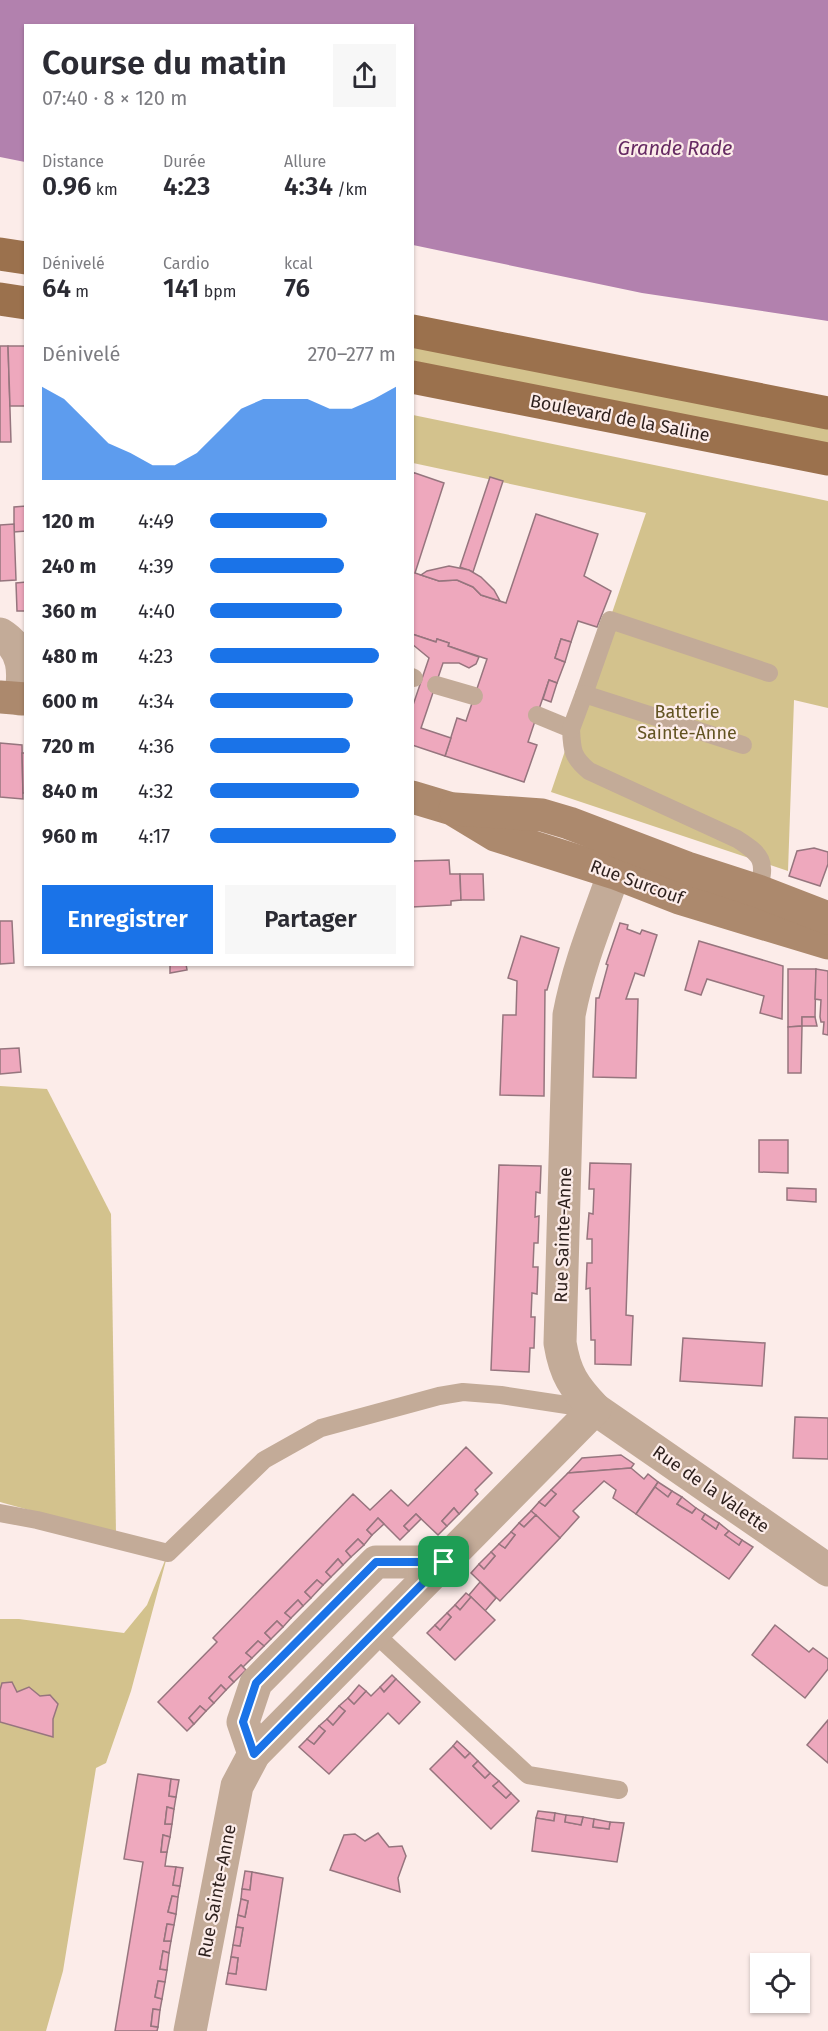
<!DOCTYPE html>
<html lang="fr">
<meta charset="utf-8">
<style>
:root{--surface:#fff;--page:#f7f7f7;--text:#2b2b33;--muted:#7c7c81;--accent:#1a73e8}
body{margin:0;font-family:"Fira Sans",sans-serif;background:var(--page);color:var(--text);height:100vh;display:flex;flex-direction:column;font-size:22px;white-space:nowrap}
*{box-sizing:border-box;margin:0}
p{font-size:20px;color:var(--muted)}
.icon{flex:none;width:33px;height:33px;fill:none;stroke:currentColor;stroke-width:2;stroke-linecap:round;stroke-linejoin:round}
.map{position:relative;flex:1;overflow:hidden}
.sheet{position:absolute;left:24px;top:24px;width:390px;height:942px;display:flex;flex-direction:column;background:var(--surface);border-radius:0px;box-shadow:0 2px 4px #0004}
.sheet>*{flex:none}
.tools{position:absolute;left:750px;top:1953px;display:grid;gap:12px}
.tools a{display:grid;place-items:center;width:60px;height:60px;border-radius:0px;background:var(--surface);box-shadow:0 2px 4px #0004;font-size:30px}
.pin{position:absolute;display:grid;place-items:center;width:51px;height:51px;color:#fff;margin:-26px;border-radius:12px;box-shadow:0 3px 9px #0006}
.round{display:grid;place-items:center;flex:none;width:63px;height:63px;border-radius:0px;background:var(--page)}
.headline{display:flex;align-items:center;justify-content:space-between;height:102px;padding:0 18px}
h1{font-size:33px;font-weight:600;line-height:45px}
.stats{display:grid;grid-template-columns:repeat(3,1fr);gap:9px;height:102px;padding:6px 18px}
.stats div{display:grid;align-content:center}
.stats b{font-size:26px;font-weight:600}
.stats small{font-size:16px;font-weight:400}
.stats p{font-size:16px}
.chart{height:168px;padding:12px 18px}
.chart p{display:flex;justify-content:space-between}
.chart svg{width:100%;height:108px;margin-top:6px;fill:var(--accent);opacity:.7}
.primary-button{display:flex;gap:12px;margin-top:auto;padding:12px 18px}
.primary-button a{flex:1;height:69px;border-radius:0px;background:var(--accent);color:#fff;font-size:24px;font-weight:600;line-height:69px;text-align:center}
.primary-button a+a{background:var(--page);color:var(--text)}
ul{padding:0 18px;list-style:none;font-size:20px}
li{display:grid;grid-template-columns:96px 72px 1fr;align-items:center;height:45px}
li i{height:15px;border-radius:8px;background:var(--accent)}
.map>svg:first-child{display:block}
.green{fill:#d3c28d}
.water{fill:#b281ae}
.building{fill:#eea8bd;stroke:#96757e;stroke-width:1.5}
.lines{fill:none;stroke-linecap:round;stroke-linejoin:round}
.service{stroke:#c3ab98;stroke-width:18}
.minor{stroke:#c3ab98;stroke-width:33}
.secondary{stroke:#ac896d;stroke-width:33}
.primary{stroke:#9b714d;stroke-width:33}
.route-casing{stroke:#fff;stroke-width:12}
.route{stroke:#1a73e8;stroke-width:8}
.labels{text-anchor:middle;stroke-width:4.5;stroke-linejoin:round;paint-order:stroke}
.street-label{font-size:18px;fill:#2c1f1c;stroke:#fcece9}
.park-label{font-size:18px;fill:#625322;stroke:#fcece9}
.water-label{font-size:20px;font-style:italic;fill:#662a63;stroke:#fcece9}
</style>
<div class="map">
<svg width="828" height="2031" viewBox="0 0 828 2031">
<rect width="100%" height="100%" fill="#fcece9"/>
<g class="green">
<polygon points="412,344 828,425 828,444 413,361"/>
<polygon points="413,415 828,501 828,708 794,700 788,871 551,792 646,513 413,463"/>
<polygon points="0,1086 47,1089 111,1214 116,1534 0,1502"/>
<polygon points="168,1553 131,1691 106,1763 96,1768 63,1971 46,2031 0,2031 0,1619 19,1619 124,1633 147,1605"/>
</g>
<polygon class="water" points="0,0 828,0 828,321 642,293 413,245 412,26 26,26 25,162 0,157"/>
<g class="building">
<polygon points="0,346 8,346 11,442 0,442"/>
<polygon points="8,346 26,346 26,406 10,406"/>
<polygon points="412,472 444,483 415,573 439,581 457,580 473,587 481,595 506,603 536,514 598,534 584,576 611,591 597,627 578,621 571,642 561,639 555,658 565,662 557,683 549,680 537,715 528,742 537,745 524,782 445,756 457,718 466,721 487,659 448,646 449,643 437,639 436,642 412,634"/>
<polygon points="490,477 503,481 473,572 460,567"/>
<polygon points="26,506 26,531 14,532 14,507"/>
<polygon points="14,524 16,580 0,581 0,525"/>
<polygon points="449,566 469,570 481,577 494,590 500,601 481,595 473,587 457,580 439,581 421,575 427,571"/>
<polygon points="26,582 26,611 17,611 16,583"/>
<polygon points="412,634 436,642 437,639 449,643 448,646 479,657 476,664 469,668 459,663 443,663 421,728 451,738 445,756 412,745 412,708 429,658 412,644"/>
<polygon points="561,639 571,642 565,662 555,658"/>
<polygon points="549,680 557,683 551,702 543,699"/>
<polygon points="0,743 22,745 23,799 0,797"/>
<polygon points="22,753 26,753 26,793 23,793"/>
<polygon points="814,848 828,852 828,864 820,886 789,876 797,851"/>
<polygon points="449,860 450,874 460,874 461,900 451,901 451,905 412,907 412,861"/>
<polygon points="460,874 483,874 484,900 461,900"/>
<polygon points="0,921 12,921 14,963 0,964"/>
<polygon points="620,923 628,925 627,929 640,934 642,930 657,935 644,976 635,973 626,999 638,999 636,1078 593,1077 596,998 599,998 608,965 606,964"/>
<polygon points="521,936 559,948 547,990 545,990 544,1096 500,1095 503,1015 516,1015 517,981 508,978"/>
<polygon points="699,941 783,966 782,1019 760,1013 764,996 707,979 701,995 685,990"/>
<polygon points="170,964 186,964 187,970 170,973"/>
<polygon points="788,969 816,969 815,1017 802,1017 802,1026 788,1027"/>
<polygon points="816,969 828,971 828,1035 823,1034 824,1022 821,1022 820,1017 821,1000 815,999"/>
<polygon points="802,1017 815,1017 817,1026 802,1026"/>
<polygon points="802,1026 801,1073 788,1073 788,1027"/>
<polygon points="19,1048 21,1072 0,1074 0,1049"/>
<polygon points="759,1140 788,1140 788,1173 759,1172"/>
<polygon points="590,1163 631,1164 626,1315 633,1316 631,1365 595,1364 595,1340 591,1340 590,1288 586,1289 587,1263 592,1263 592,1239 587,1239 589,1213 593,1214 594,1189 589,1189"/>
<polygon points="499,1165 541,1166 540,1193 536,1192 535,1217 539,1216 538,1243 534,1243 533,1267 538,1267 537,1294 532,1293 531,1317 535,1317 534,1348 530,1348 529,1372 491,1370"/>
<polygon points="787,1188 816,1189 816,1202 787,1200"/>
<polygon points="683,1338 765,1343 762,1386 680,1381"/>
<polygon points="795,1417 828,1418 828,1459 793,1458"/>
<polygon points="466,1447 492,1473 475,1490 478,1494 459,1514 454,1508 442,1521 447,1526 438,1535 416,1514 404,1526 409,1531 400,1540 378,1518 367,1530 372,1535 364,1545 358,1539 346,1551 351,1557 343,1565 338,1559 326,1572 331,1577 323,1585 317,1580 305,1592 311,1598 303,1606 298,1600 285,1613 291,1618 283,1627 277,1621 265,1633 271,1639 264,1646 258,1641 246,1653 252,1658 243,1667 241,1665 229,1677 234,1682 226,1690 221,1685 209,1698 214,1703 206,1711 200,1706 189,1718 194,1724 187,1731 158,1702 217,1642 213,1638 353,1494 370,1510 391,1490 408,1506"/>
<polygon points="621,1455 634,1464 631,1468 568,1473 582,1458"/>
<polygon points="631,1468 644,1479 648,1474 658,1482 636,1514 613,1498 616,1490 604,1481 573,1511 579,1517 560,1538 531,1511 539,1502 545,1506 556,1494 551,1490 568,1473"/>
<polygon points="658,1482 672,1491 668,1497 655,1487"/>
<polygon points="655,1487 668,1497 672,1491 682,1497 677,1504 692,1513 696,1508 705,1514 702,1519 716,1529 719,1523 729,1531 725,1535 739,1545 742,1540 753,1547 729,1579 636,1514"/>
<polygon points="551,1490 556,1494 545,1506 539,1502"/>
<polygon points="682,1497 696,1508 692,1513 677,1504"/>
<polygon points="454,1508 459,1514 447,1526 442,1521"/>
<polygon points="531,1511 536,1515 524,1527 519,1523"/>
<polygon points="416,1514 421,1519 409,1531 404,1526"/>
<polygon points="705,1514 719,1523 716,1529 702,1519"/>
<polygon points="536,1515 560,1538 500,1601 471,1573 479,1564 484,1569 495,1556 491,1552 499,1544 505,1548 515,1535 511,1532 519,1523 524,1527"/>
<polygon points="378,1518 384,1524 372,1535 367,1530"/>
<polygon points="729,1531 742,1540 739,1545 725,1535"/>
<polygon points="511,1532 515,1535 505,1548 499,1544"/>
<polygon points="358,1539 364,1545 351,1557 346,1551"/>
<polygon points="491,1552 495,1556 484,1569 479,1564"/>
<polygon points="338,1559 343,1565 331,1577 326,1572"/>
<polygon points="317,1580 323,1585 311,1598 305,1592"/>
<polygon points="480,1582 496,1598 485,1611 469,1595"/>
<polygon points="466,1593 471,1597 460,1610 455,1605"/>
<polygon points="471,1597 495,1620 455,1660 427,1633 435,1625 440,1630 451,1617 447,1613 455,1605 460,1610"/>
<polygon points="298,1600 303,1606 291,1618 285,1613"/>
<polygon points="447,1613 451,1617 440,1630 435,1625"/>
<polygon points="277,1621 283,1627 271,1639 265,1633"/>
<polygon points="775,1625 809,1652 813,1648 828,1659 828,1669 805,1698 752,1655"/>
<polygon points="258,1641 264,1646 252,1658 246,1653"/>
<polygon points="241,1665 246,1670 234,1682 229,1677"/>
<polygon points="392,1675 396,1679 384,1692 380,1687"/>
<polygon points="396,1679 420,1702 399,1724 388,1713 329,1774 299,1747 307,1739 314,1744 325,1731 319,1726 327,1719 333,1725 345,1711 339,1706 348,1698 354,1704 366,1691 371,1696 380,1687 384,1692"/>
<polygon points="12,1682 17,1692 29,1687 40,1696 50,1695 58,1704 53,1719 53,1737 0,1722 0,1690 2,1683"/>
<polygon points="221,1685 226,1690 214,1703 209,1698"/>
<polygon points="359,1685 366,1691 354,1704 348,1698"/>
<polygon points="200,1706 206,1711 194,1724 189,1718"/>
<polygon points="339,1706 345,1711 333,1725 327,1719"/>
<polygon points="828,1720 828,1763 807,1745"/>
<polygon points="319,1726 325,1731 314,1744 307,1739"/>
<polygon points="457,1741 470,1753 465,1758 453,1746"/>
<polygon points="453,1746 465,1758 470,1753 478,1761 473,1766 485,1778 490,1773 499,1781 493,1786 506,1798 511,1793 519,1801 491,1829 430,1769"/>
<polygon points="478,1761 490,1773 485,1778 473,1766"/>
<polygon points="138,1774 171,1779 169,1796 176,1797 174,1809 167,1807 165,1824 172,1824 170,1837 163,1835 161,1852 167,1852 165,1866 176,1867 173,1885 180,1886 178,1897 172,1896 168,1912 176,1914 174,1925 167,1924 164,1941 171,1941 169,1953 163,1951 160,1969 167,1970 165,1982 158,1981 155,1997 162,1999 160,2010 153,2009 151,2026 158,2027 157,2031 115,2031 143,1862 124,1859"/>
<polygon points="171,1779 179,1780 176,1797 169,1796"/>
<polygon points="499,1781 511,1793 506,1798 493,1786"/>
<polygon points="167,1807 174,1809 172,1824 165,1824"/>
<polygon points="538,1811 555,1813 554,1821 536,1818"/>
<polygon points="555,1813 566,1815 565,1822 581,1825 583,1817 594,1819 593,1827 609,1829 610,1822 624,1823 617,1862 532,1851 536,1818 554,1821"/>
<polygon points="566,1815 583,1817 581,1825 565,1822"/>
<polygon points="594,1819 610,1822 609,1829 593,1827"/>
<polygon points="378,1833 389,1847 402,1846 406,1856 398,1878 400,1892 330,1870 344,1835 355,1834 365,1841"/>
<polygon points="163,1835 170,1837 167,1852 161,1852"/>
<polygon points="176,1867 183,1868 180,1886 173,1885"/>
<polygon points="245,1871 252,1872 250,1890 242,1889"/>
<polygon points="252,1872 283,1878 266,1990 226,1984 228,1973 236,1974 238,1958 231,1957 233,1945 240,1946 243,1928 236,1927 238,1915 245,1917 248,1901 241,1899 242,1889 250,1890"/>
<polygon points="172,1896 178,1897 176,1914 168,1912"/>
<polygon points="241,1899 248,1901 245,1917 238,1915"/>
<polygon points="167,1924 174,1925 171,1941 164,1941"/>
<polygon points="236,1927 243,1928 240,1946 233,1945"/>
<polygon points="163,1951 169,1953 167,1970 160,1969"/>
<polygon points="231,1957 238,1958 236,1974 228,1973"/>
<polygon points="158,1981 165,1982 162,1999 155,1997"/>
<polygon points="153,2009 160,2010 158,2027 151,2026"/>
</g>
<g class="lines">
<g class="service">
<polyline points="412,677 414,678"/>
<polyline points="436,685 474,696"/>
<polyline points="584,694 610,620 769,673"/>
<path d="M537,715l34,14c1,21 1,28 18,42l148,68c25,16 30,22 21,52"/>
<polyline points="571,729 584,694 743,745"/>
<polyline points="0,1513 37,1520 168,1553 264,1460 321,1428 439,1396 463,1392 501,1395 593,1409"/>
<polyline points="373,1632 528,1775 619,1790"/>
</g>
<g class="minor">
<path d="M0,634c25,15 25,39 20,65"/>
<polyline points="595,1409 828,1570"/>
<polyline points="254,1754 243,1722 256,1683 376,1562 444,1562"/>
<path d="M190,2031l47,-245 17,-32 341,-345c-21,-22 -30,-35 -35,-66l9,-328c11,-59 36,-112 54,-169"/>
</g>
<g class="secondary">
<polyline points="0,697 26,699"/>
<polyline points="412,797 452,809 495,835 615,873 679,898 828,943"/>
<polyline points="455,809 542,815 569,823 687,868 758,891 828,918"/>
</g>
<g class="primary">
<polyline points="0,254 26,258"/>
<polyline points="0,299 26,303"/>
<polyline points="412,331 828,413"/>
<polyline points="412,377 828,459"/>
</g>
</g>
<g class="lines">
<g class="route-casing">
<polygon id="route" points="376,1562 444,1562 254,1754 243,1722 256,1683"/>
</g>
<use href="#route" class="route"/>
</g>
<g class="labels">
<g class="street-label">
<text transform="translate(620 418) rotate(11)" y="6">Boulevard de la Saline</text>
<text transform="translate(637 882) rotate(20)" y="6">Rue Surcouf</text>
<text transform="translate(563 1235) rotate(-88)" y="6">Rue Sainte-Anne</text>
<text transform="translate(711 1489) rotate(35)" y="6">Rue de la Valette</text>
<text transform="translate(217 1891) rotate(-79)" y="6">Rue Sainte-Anne</text>
</g>
<g class="park-label">
<text x="687" y="718">Batterie<tspan x="687" dy="21">Sainte-Anne</tspan></text>
</g>
<g class="water-label">
<text x="675" y="155">Grande Rade</text>
</g>
</g>
</svg>
<div class="tools">
<a><svg class="icon" aria-label="locate" viewBox="0 0 24 24"><circle cx="12" cy="12" r="6"/><path d="M12 2v4M12 18v4M2 12h4M18 12h4"/></svg></a>
</div>
<div class="pin" style="left:444px;top:1562px;background:#1e9e55"><svg class="icon" aria-label="arrive" viewBox="0 0 24 24"><path d="M6 21V4h12l-3 4 3 4H6"/></svg></div>
<section class="sheet">
<div class="headline"><div><h1>Course du matin</h1><p>07:40 · 8 × 120 m</p></div><a class="round"><svg class="icon" aria-label="share" viewBox="0 0 24 24"><path d="M12 15V3M7 8l5-5 5 5M5 13v7h14v-7"/></svg></a></div>
<div class="stats">
<div><p>Distance</p><b>0.96<small> km</small></b></div>
<div><p>Durée</p><b>4:23</b></div>
<div><p>Allure</p><b>4:34<small> /km</small></b></div>
</div>
<div class="stats">
<div><p>Dénivelé</p><b>64<small> m</small></b></div>
<div><p>Cardio</p><b>141<small> bpm</small></b></div>
<div><p>kcal</p><b>76</b></div>
</div>
<div class="chart"><p><span>Dénivelé</span>270–277 m</p>
<svg viewBox="0 0 160 44" preserveAspectRatio="none"><path d="M0 44V6L10 11L20 20L30 29L40 33L50 38L60 38L70 33L80 24L90 15L100 11L110 11L120 11L130 15L140 15L150 11L160 6V44z"/></svg>
</div>
<ul>
<li><b>120 m</b>4:49<i style="width:63%"></i></li>
<li><b>240 m</b>4:39<i style="width:72%"></i></li>
<li><b>360 m</b>4:40<i style="width:71%"></i></li>
<li><b>480 m</b>4:23<i style="width:91%"></i></li>
<li><b>600 m</b>4:34<i style="width:77%"></i></li>
<li><b>720 m</b>4:36<i style="width:75%"></i></li>
<li><b>840 m</b>4:32<i style="width:80%"></i></li>
<li><b>960 m</b>4:17<i style="width:100%"></i></li>
</ul>
<div class="primary-button"><a>Enregistrer</a><a>Partager</a></div>
</section>
</div>
